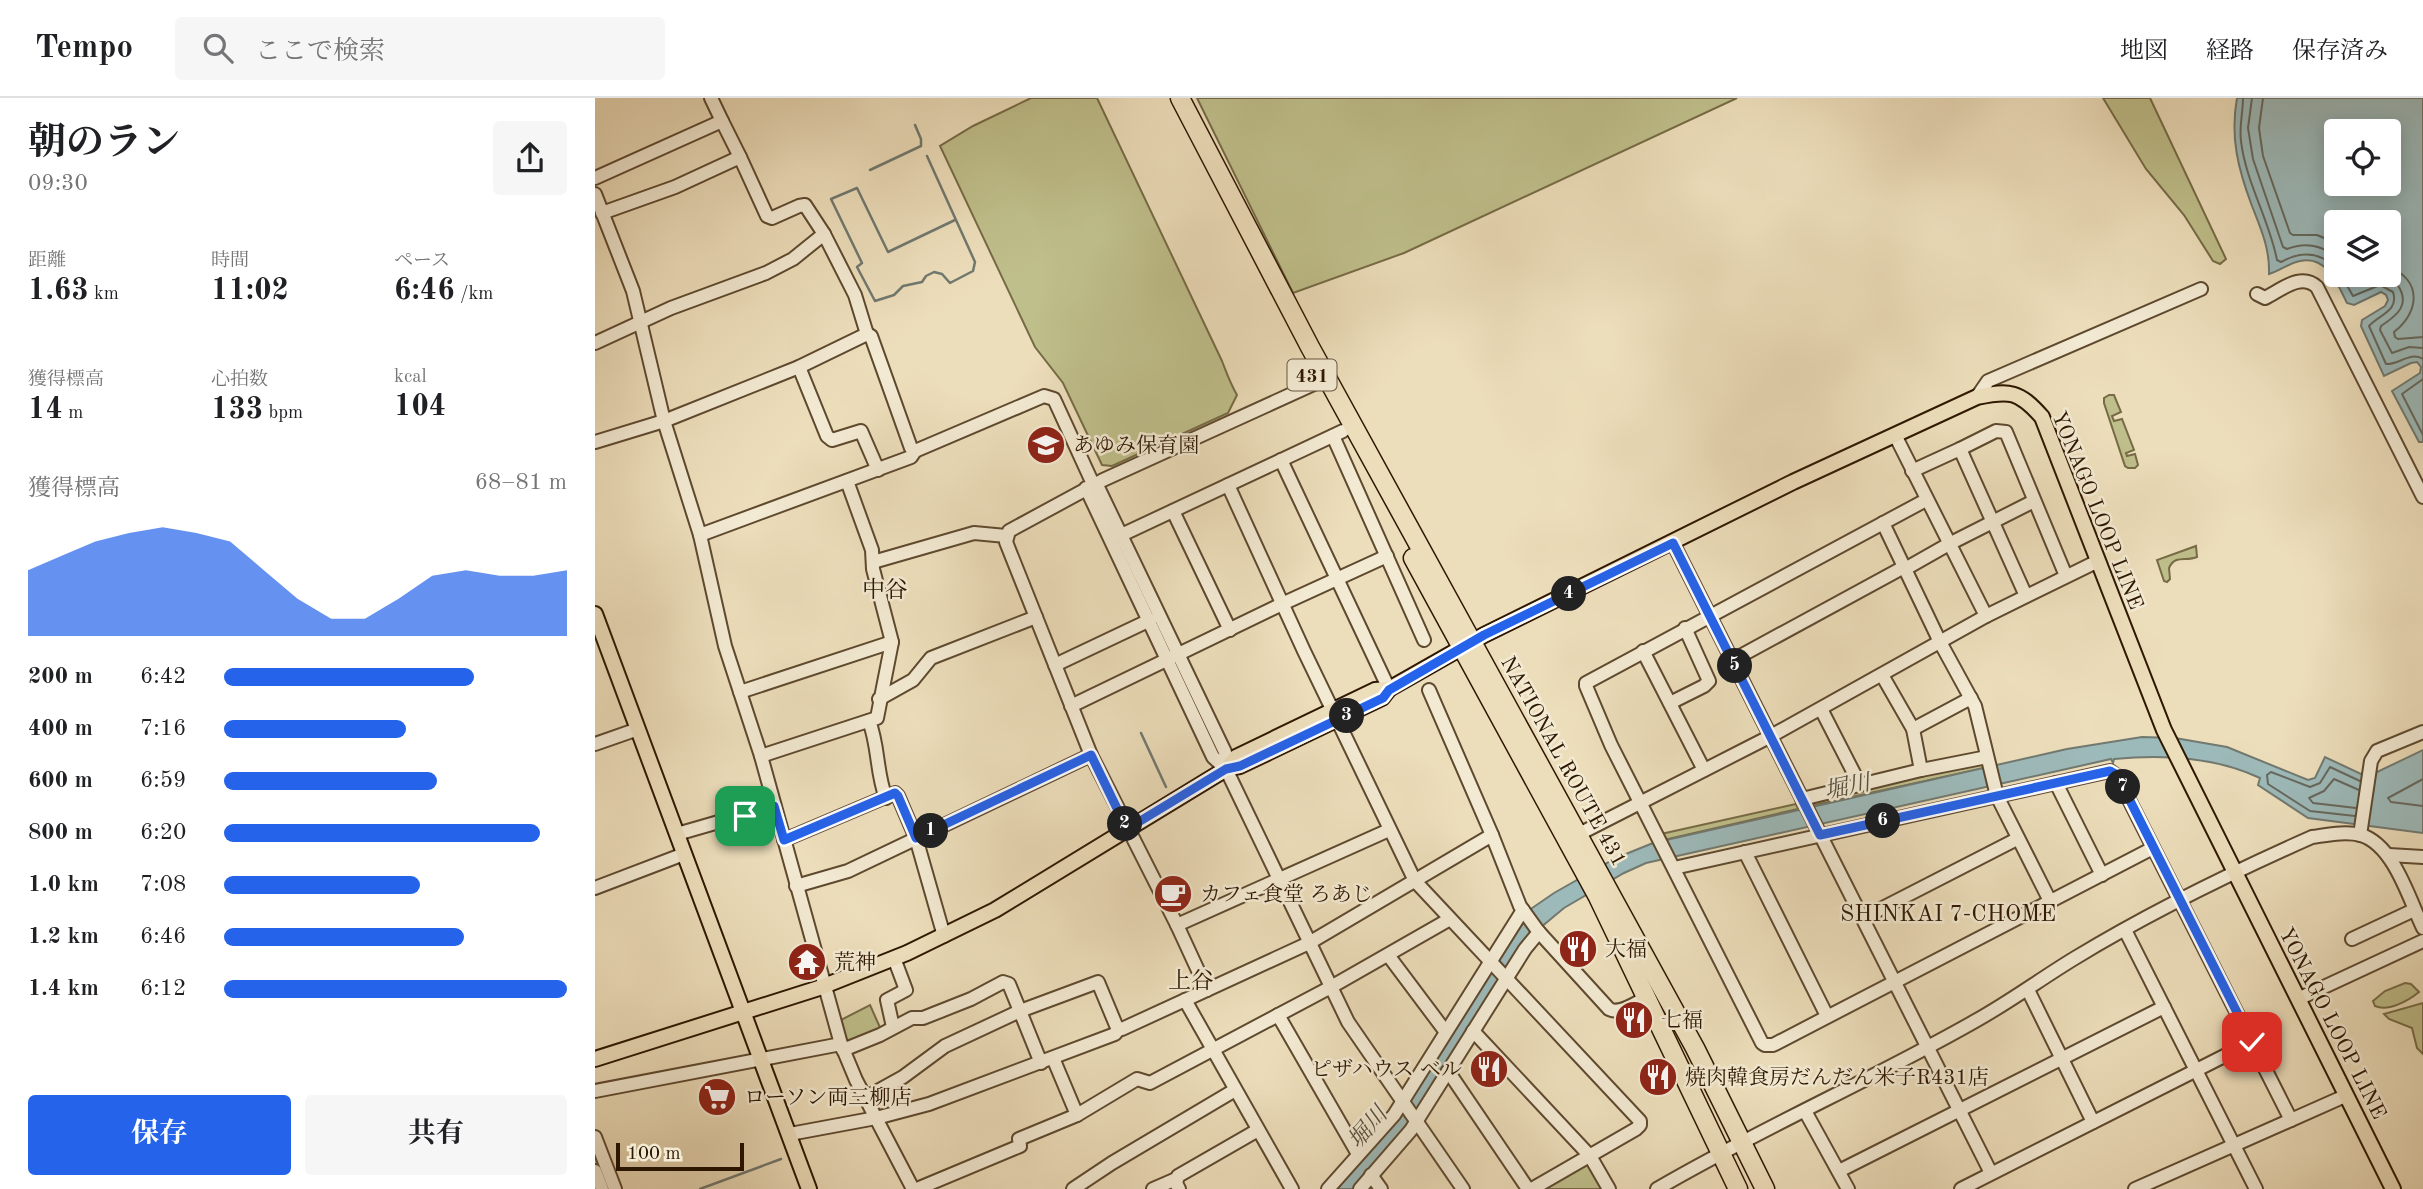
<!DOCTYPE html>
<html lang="ja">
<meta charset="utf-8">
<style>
:root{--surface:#fff;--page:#f6f6f6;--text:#202124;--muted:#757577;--line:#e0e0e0;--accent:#2563eb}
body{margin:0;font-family:"Old Standard TT","Noto Serif JP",serif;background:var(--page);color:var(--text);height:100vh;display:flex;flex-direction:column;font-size:26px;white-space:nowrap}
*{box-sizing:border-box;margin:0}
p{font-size:23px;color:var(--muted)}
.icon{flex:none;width:38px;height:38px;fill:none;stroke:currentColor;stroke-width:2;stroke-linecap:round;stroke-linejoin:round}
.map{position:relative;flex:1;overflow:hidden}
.drawer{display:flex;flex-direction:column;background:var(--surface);width:595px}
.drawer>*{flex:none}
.tools{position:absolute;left:1729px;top:21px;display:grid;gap:14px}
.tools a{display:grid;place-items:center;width:77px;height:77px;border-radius:7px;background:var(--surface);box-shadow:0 4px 18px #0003;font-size:35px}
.scale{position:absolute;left:21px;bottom:18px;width:128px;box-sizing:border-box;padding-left:7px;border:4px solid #2e1700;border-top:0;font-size:19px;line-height:24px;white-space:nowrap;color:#2e1700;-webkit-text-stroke:5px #f3ead3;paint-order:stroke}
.pin{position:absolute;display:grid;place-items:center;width:60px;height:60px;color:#fff;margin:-30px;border-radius:14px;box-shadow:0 4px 10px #0006}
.km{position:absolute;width:35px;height:35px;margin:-18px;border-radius:50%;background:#222;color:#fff;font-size:19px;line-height:35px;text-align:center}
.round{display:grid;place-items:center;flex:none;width:74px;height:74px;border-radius:7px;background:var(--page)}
.head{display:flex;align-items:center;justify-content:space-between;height:119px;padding:0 28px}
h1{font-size:38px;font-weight:700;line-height:52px}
.stats{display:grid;grid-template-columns:repeat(3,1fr);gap:10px;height:119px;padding:7px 28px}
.stats div{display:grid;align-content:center}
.stats b{font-size:30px;font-weight:700}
.stats small{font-size:19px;font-weight:400}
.stats p{font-size:19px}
.chart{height:196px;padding:14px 28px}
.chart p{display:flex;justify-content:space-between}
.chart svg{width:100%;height:126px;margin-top:7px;fill:var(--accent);opacity:.7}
.button{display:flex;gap:14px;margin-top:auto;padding:14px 28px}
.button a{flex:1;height:80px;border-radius:7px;background:var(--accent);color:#fff;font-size:28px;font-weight:700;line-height:80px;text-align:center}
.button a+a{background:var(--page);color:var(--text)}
ul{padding:0 28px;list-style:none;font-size:23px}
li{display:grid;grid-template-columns:112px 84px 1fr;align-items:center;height:52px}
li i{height:18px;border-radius:9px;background:var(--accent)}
header{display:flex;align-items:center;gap:42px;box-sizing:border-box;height:98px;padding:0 35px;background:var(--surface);border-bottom:2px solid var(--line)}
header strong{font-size:33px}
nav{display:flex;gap:38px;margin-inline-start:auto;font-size:24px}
.search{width:490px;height:63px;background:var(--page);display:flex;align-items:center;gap:18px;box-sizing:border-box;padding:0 24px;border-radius:7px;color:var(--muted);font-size:26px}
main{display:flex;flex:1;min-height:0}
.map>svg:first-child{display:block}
.green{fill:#bfbf8b;stroke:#766b46;stroke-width:2}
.water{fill:#9dbaba;stroke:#717970;stroke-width:2;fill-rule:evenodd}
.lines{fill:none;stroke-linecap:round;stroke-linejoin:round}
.shore{stroke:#66685d;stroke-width:2}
.stream{stroke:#717970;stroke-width:2.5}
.river{stroke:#9dbaba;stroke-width:16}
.minor-casing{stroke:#5e492f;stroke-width:16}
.major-casing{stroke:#2e1700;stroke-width:18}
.highway-casing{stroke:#2e1700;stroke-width:21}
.minor{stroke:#f3ead3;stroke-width:12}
.major{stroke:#eddebb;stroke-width:14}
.highway{stroke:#eddebb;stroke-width:18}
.route-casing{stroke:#fff;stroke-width:14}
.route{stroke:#2563eb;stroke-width:9}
.labels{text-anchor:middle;stroke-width:5;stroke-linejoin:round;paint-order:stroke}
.shield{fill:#f3ead3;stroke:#69563f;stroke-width:2}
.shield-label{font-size:19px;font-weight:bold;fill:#2e1700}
.poi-label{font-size:21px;fill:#2e1700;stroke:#f3ead3;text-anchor:start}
.street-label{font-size:21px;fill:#2e1700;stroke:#f3ead3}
.neighbourhood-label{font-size:23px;fill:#2e1700;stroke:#f3ead3}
.water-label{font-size:23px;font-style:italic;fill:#555041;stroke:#f3ead3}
</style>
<header>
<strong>Tempo</strong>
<div class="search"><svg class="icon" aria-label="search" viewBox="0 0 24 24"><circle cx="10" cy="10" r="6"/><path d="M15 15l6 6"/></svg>ここで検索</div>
<nav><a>地図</a><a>経路</a><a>保存済み</a></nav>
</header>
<main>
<section class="drawer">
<div class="head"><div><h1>朝のラン</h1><p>09:30</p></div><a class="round"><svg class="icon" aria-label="share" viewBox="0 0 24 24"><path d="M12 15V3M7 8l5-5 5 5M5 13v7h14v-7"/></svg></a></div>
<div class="stats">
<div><p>距離</p><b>1.63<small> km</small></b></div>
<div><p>時間</p><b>11:02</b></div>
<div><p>ペース</p><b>6:46<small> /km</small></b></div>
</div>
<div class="stats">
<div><p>獲得標高</p><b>14<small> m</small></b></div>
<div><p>心拍数</p><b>133<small> bpm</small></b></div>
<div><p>kcal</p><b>104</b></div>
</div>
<div class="chart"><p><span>獲得標高</span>68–81 m</p>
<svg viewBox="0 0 160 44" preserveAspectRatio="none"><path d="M0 44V21L10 16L20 11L30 8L40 6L50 8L60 11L70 21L80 31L90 38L100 38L110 31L120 23L130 21L140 23L150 23L160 21V44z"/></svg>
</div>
<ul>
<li><b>200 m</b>6:42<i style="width:73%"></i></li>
<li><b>400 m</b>7:16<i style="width:53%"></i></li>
<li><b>600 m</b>6:59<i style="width:62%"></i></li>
<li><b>800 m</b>6:20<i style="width:92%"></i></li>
<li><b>1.0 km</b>7:08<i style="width:57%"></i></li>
<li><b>1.2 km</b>6:46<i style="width:70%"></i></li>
<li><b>1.4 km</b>6:12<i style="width:100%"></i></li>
</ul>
<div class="button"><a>保存</a><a>共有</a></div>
</section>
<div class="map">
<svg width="1828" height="1091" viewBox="0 0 1828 1091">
<rect width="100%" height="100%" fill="#eddebb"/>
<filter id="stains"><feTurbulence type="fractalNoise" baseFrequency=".00286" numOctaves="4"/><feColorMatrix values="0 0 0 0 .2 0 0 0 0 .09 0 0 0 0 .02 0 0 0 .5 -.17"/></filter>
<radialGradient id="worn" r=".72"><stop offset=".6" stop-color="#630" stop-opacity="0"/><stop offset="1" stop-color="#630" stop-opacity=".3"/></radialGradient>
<g class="green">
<path d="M436,0h66l125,263c5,13 8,22 15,34l-9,18 -116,53 -10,-1 -39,-82 -28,-36 -95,-201 33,-20z"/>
<polygon points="602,0 1142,0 809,155 698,195"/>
<polygon points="1508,0 1555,0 1631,161 1625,166 1618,163 1589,117 1551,71"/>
<polygon points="1514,297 1519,297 1526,314 1517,318 1519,323 1527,321 1539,352 1531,355 1532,358 1540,356 1543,367 1540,370 1533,370 1530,368 1509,305 1509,300"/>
<path d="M1601,448l1,11c-11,5 -22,-3 -28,11l1,11 -3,3 -3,-1 -7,-21z"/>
<polygon points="1384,664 1390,670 1220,707 1219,702"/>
<polygon points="1201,706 1203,711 1069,742 1066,736"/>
<path d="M1810,885l6,1 8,8c-11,9 -31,20 -44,14l-2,-5 12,-10z"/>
<polygon points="1828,905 1828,956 1822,950 1817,930 1794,921 1789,916"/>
<polygon points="275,907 287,934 251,949 242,924"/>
<polygon points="990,1066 995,1067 1009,1091 947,1091"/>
</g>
<g class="water">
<path d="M1642,0h186v344h-4l-27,-51 28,-18 1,-6 -4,-5 -6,1 -27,13 -23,-50 1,-6 23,-14 3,-6 -2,-5 -5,-3 -27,13 -7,-2c-9,-18 -20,-48 -47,-42 -11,2 -20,10 -31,13 1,-25 -8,-45 -17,-68 -14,-37 -22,-69 -15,-108zM1741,33h53v53h-53zM1741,124h53v53h-53z"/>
<path d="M1547,639l33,1 52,9 81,33 7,-2 10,-21 38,18 10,-1 50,-24v83l-115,-15 -50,-33 2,-7c-45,-21 -97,-24 -146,-19l-1,4 -2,-4 -465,104 -22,10 -60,35 -30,25 -112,175 -66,81h-23l67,-73 122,-201 32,-22 62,-35 37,-15 414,-94z"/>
</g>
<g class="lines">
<g class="shore">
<path d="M1648,0c0,15 -4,28 -2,43 5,42 28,78 36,119l4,2c20,-11 38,-11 55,6"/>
<path d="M1657,0l-4,30 5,31 30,88 4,2c18,-7 33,-4 49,7"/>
<polyline points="1668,0 1664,30 1668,58 1695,135 1698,137 1722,137 1741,145"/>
<path d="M1794,169c33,13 31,45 5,65l1,5 3,2 25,-2"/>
<path d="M1746,177l12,21 27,-11 13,7c6,19 -13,22 -24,34l17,38c13,1 24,-13 37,-5"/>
<path d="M1756,177l7,10 23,-9 16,8c14,20 1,31 -16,42l-1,4 12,23 17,-6 14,1"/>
<polyline points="1828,281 1807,296 1828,337"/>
<polyline points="1828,681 1793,700 1796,704 1828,708"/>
<polyline points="1761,710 1718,705 1714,700 1729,693 1739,681 1764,692"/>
<polyline points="1760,718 1715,713 1673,686 1672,677 1676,674 1715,689 1725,685 1735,669 1765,683"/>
</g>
<g class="stream">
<polyline points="332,58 380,164 378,173 355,185 347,176 339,174 331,178 327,184 308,188 299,197 280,203 262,169 267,165 236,101 262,90 293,154 360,122"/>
<polyline points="275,72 326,48 326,41 320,27"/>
<polyline points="546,635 571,689"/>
<polyline points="105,1091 186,1061"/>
</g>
<polyline class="river" points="0,1056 12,1089"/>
<g class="minor-casing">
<g id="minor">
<polyline points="116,0 127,23"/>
<polyline points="0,80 127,23 145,59"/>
<polyline points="0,96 38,193 69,323 105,437 130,548 166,658 246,946 261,982 318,1091"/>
<polyline points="7,115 80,89 145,59 172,118 177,120 204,108 210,107 229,136"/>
<path d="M1662,196l8,4c16,-8 36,-26 52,-11l106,210"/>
<polyline points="0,245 76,210 171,175 198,161 229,136 260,197 272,236"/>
<polyline points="204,269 232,338 237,342 266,333 283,372"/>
<polyline points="1382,299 1393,283 1606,191"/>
<polyline points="1300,337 1391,518"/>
<polyline points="738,338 829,542"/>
<polyline points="0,344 69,323 204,269 272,236 276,238 316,350 320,353 449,298 459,301 498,386"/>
<polyline points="1365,351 1401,333 1411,334 1471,478"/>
<polyline points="686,362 794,591"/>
<polyline points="1317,373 1365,351 1431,498"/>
<polyline points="501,385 630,654 631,671"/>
<polyline points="633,387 709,553 820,783 1045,1023 1045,1027 1041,1031 937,1091"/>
<polyline points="491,390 618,659 631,671 753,924 868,1091"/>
<polyline points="1331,402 991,585 991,588 1016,647 1167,945 1170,947 1178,947 1558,750"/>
<polyline points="578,413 635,532"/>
<polyline points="1288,425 1345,544 1380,608 1402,698 1455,803"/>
<polyline points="105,437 316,359 320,353"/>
<polyline points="520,440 748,333"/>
<polyline points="1078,445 1396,1075"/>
<polyline points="278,464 379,435 411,438"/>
<polyline points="1310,471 1354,446 1439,403"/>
<polyline points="1048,553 1109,672"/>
<polyline points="1138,562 1309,469"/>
<polyline points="460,567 555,522"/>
<polyline points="1287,577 1318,631 1326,672"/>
<polyline points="834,592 897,737"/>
<polyline points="145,594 297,544"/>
<polyline points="284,601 318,582 336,560 441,519"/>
<polyline points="1075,605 1109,588 1114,583 1090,530"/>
<polyline points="476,608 687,506 792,458"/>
<polyline points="1226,611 1265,687"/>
<path d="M274,623c10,25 7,52 17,77"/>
<polyline points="1318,631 1376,600"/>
<polyline points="0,646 43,631"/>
<polyline points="166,658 282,620 297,544 278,471 277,452 252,383"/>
<polyline points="1461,685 1507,777"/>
<polyline points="1207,701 1326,672 1392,659"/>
<polyline points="82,736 179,708"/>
<polyline points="984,736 1176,638 1391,518 1503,463"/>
<polyline points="1765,737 1776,663 1782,653 1828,634"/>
<polyline points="189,742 300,695 303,698 321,740 349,838"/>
<polyline points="1150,754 1232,918"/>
<polyline points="1794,757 1828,759"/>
<polyline points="1079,770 1515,673 1522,678 1696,1022"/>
<polyline points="201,788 253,773 496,657"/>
<polyline points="0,790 89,756"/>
<polyline points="1268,820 1422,741"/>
<polyline points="582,827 794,732"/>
<polyline points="1530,832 1661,1091"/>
<polyline points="1757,841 1819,812"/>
<polyline points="793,857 850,933"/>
<polyline points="612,892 582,827 496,657 411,444 414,433 508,382 721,285"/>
<polyline points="1433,892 1498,1024"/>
<polyline points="1703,901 1828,843"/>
<polyline points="590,902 697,1091"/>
<polyline points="683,917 763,1056"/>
<polyline points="298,929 292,902 311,892 299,860"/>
<polyline points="878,933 995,1058 1014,1091"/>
<path d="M248,952l37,-15 32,-17h11l48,-19 32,-17 6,2 11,27 78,-29 20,48 4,-1 187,-86 183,-108 28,71 18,25 71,78c11,6 27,-6 38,-12"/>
<polyline points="458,960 482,1017 542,981 555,985 736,889 855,821"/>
<polyline points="853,973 933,1091"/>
<polyline points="0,993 246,946"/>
<polyline points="270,1000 308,979 350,948 425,913 446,965"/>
<polyline points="1210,1013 1253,1091"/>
<polyline points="195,1036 281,1020 334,1006 520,936 523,932"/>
<polyline points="0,1039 20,1091"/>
<polyline points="0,1073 7,1091"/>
<polyline points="1244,1073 1569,909"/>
<polyline points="776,1077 786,1091"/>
<polyline points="322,1091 425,1048 424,1041 482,1017"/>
<polyline points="478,1091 517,1065 640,992"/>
<polyline points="558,1091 581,1081"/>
<polyline points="584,1091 581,1085 583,1078 663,1032"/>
<polyline points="733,1091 799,1017 928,812"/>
<polyline points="765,1091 816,1032 930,851 944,834"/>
<path d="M1062,1091c104,-61 215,-109 320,-169 34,-19 65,-42 98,-62 74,-45 158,-86 237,-121 15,-2 33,-6 49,-2 33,10 48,64 62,93"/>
<polyline points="1366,1091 1657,944"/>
<polyline points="1540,1091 1750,998"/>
</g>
</g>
<g class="major-casing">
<g id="major">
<polyline points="0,516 214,1091"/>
<polyline points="632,670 645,668 787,600 794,591"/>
<path d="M0,961l224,-71 88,-35 88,-43 231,-141 10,-12 139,-67 14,-1 95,-54 309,-153 184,-85c33,-7 42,-6 65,20l122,313 229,459"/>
</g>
</g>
<g class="highway-casing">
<g id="highway">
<polyline points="585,0 715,249 1100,950 1170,1091"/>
<polyline points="818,460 1003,799 1143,1091"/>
</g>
</g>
<use href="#minor" class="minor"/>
<use href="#major" class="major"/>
<use href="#highway" class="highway"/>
</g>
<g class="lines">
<g class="route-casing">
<polyline id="route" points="150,718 179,708 189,742 300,695 303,698 321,740 496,657 532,731 631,671 645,668 788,600 794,592 889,537 1078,445 1225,737 1515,673 1522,677 1657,944"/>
</g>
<use href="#route" class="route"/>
</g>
<defs>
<g id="school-disc" transform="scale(2.0125)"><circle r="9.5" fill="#8f2418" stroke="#f3ead3"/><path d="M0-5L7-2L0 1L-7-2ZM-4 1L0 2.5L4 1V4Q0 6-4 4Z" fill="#fff"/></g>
<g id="cafe-disc" transform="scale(2.0125)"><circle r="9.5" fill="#8f2418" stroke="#f3ead3"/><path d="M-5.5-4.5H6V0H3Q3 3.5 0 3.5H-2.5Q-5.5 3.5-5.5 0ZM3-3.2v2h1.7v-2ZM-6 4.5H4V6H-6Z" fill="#fff"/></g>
<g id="restaurant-disc" transform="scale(2.0125)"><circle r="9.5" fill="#8f2418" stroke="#f3ead3"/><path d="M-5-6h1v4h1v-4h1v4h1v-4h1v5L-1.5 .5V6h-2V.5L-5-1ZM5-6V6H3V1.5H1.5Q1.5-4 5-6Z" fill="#fff"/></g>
<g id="temple-disc" transform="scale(2.0125)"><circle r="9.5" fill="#8f2418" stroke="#f3ead3"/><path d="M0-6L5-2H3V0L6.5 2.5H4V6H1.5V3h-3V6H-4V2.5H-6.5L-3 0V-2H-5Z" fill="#fff"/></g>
<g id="supermarket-disc" transform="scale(2.0125)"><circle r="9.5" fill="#8f2418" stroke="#f3ead3"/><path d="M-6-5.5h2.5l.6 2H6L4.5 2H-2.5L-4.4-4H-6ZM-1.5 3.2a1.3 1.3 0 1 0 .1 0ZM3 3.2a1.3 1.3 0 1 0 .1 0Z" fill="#fff"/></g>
</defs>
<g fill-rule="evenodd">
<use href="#school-disc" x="451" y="347"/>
<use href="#cafe-disc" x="578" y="796"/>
<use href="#restaurant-disc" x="983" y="851"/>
<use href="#temple-disc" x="212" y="864"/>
<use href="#restaurant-disc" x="1039" y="922"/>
<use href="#restaurant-disc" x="894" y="971"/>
<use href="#restaurant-disc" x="1063" y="979"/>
<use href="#supermarket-disc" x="122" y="999"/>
</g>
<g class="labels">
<rect class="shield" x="692.5" y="261.5" width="49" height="31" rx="5"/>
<g class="shield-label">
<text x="717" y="284">431</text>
</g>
<g class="poi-label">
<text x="478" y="354">あゆみ保育園</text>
<text x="605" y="803">カフェ食堂 ろあじ</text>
<text x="1010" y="858">大福</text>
<text x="239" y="871">荒神</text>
<text x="1066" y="929">七福</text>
<text x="867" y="978" text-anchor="end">ピザハウス ベル</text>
<text x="1090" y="986">焼肉韓食房だんだん米子R431店</text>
<text x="149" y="1006">ローソン両三柳店</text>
</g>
<g class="street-label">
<text transform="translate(1503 412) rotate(68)" y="7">YONAGO LOOP LINE</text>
<text transform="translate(969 663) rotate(61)" y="7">NATIONAL ROUTE 431</text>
<text transform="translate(1738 925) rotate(63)" y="7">YONAGO LOOP LINE</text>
</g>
<g class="neighbourhood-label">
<text x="290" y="499">中谷</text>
<text x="1353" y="823">SHINKAI 7-CHOME</text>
<text x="596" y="890">上谷</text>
</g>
<g class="water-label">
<text transform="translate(1252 688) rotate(-12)" y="8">堀川</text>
<text transform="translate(772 1029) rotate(-50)" y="8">堀川</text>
</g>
</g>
<rect width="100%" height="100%" filter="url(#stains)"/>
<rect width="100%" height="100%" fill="url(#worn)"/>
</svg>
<div class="tools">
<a><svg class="icon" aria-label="locate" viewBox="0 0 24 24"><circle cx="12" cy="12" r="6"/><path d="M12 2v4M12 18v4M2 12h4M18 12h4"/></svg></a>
<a><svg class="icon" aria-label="layers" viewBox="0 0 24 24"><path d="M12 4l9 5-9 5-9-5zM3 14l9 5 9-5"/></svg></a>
</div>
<div class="scale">100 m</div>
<div class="pin" style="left:150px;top:718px;background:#1e9e55"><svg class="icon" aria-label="arrive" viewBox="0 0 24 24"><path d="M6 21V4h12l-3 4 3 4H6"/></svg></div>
<div class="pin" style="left:1657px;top:944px;background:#d93025"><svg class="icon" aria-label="check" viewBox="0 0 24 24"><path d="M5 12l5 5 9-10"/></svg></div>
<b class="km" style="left:336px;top:733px">1</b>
<b class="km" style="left:530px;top:726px">2</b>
<b class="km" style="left:752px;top:618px">3</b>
<b class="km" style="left:974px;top:496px">4</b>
<b class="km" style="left:1140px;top:568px">5</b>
<b class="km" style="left:1288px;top:723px">6</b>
<b class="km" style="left:1528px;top:689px">7</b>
</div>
</main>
